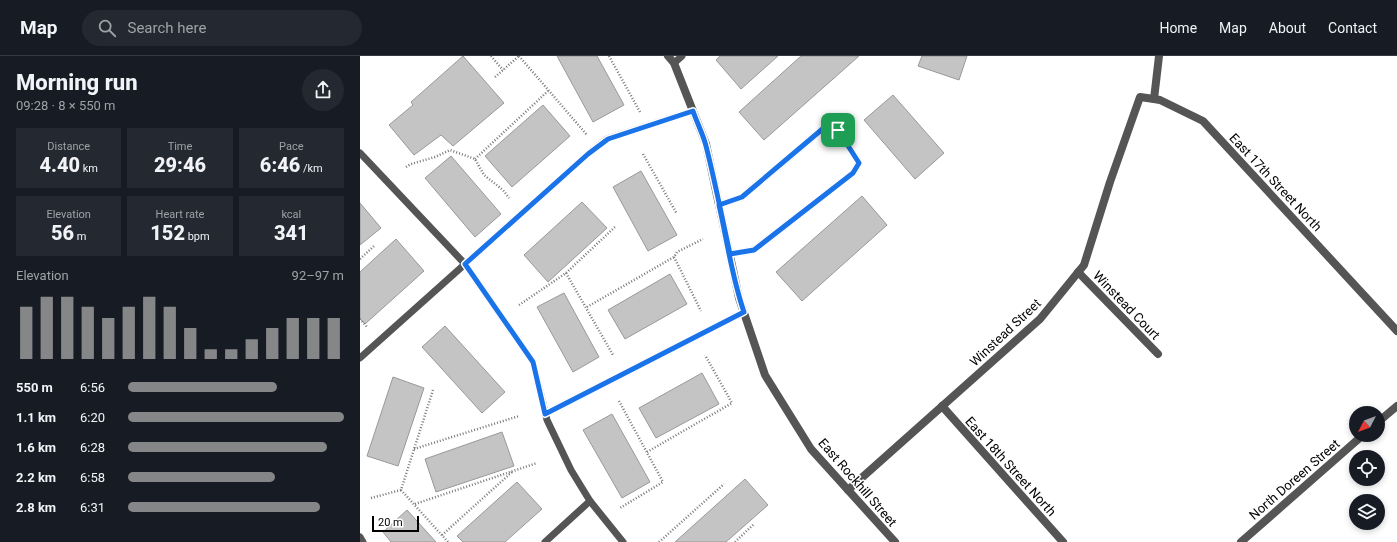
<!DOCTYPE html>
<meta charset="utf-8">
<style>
:root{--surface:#171b24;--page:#242831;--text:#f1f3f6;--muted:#9ea1a6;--line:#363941;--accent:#858687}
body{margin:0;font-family:Roboto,sans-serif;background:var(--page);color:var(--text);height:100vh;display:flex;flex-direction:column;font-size:15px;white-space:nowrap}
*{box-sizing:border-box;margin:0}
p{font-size:13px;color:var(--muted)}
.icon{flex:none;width:22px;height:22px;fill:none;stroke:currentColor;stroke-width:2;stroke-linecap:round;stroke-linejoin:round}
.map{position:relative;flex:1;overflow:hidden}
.panel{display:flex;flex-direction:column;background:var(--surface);width:360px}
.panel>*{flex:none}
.needle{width:26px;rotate:228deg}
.fabs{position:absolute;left:989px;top:350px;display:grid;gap:8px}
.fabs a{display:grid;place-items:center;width:36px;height:36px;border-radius:50%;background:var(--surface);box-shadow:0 2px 6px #0003;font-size:20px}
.scale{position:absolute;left:12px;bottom:10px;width:47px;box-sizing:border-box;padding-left:4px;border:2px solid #000;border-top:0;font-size:11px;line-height:14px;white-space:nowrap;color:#000;-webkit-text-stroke:3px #fff;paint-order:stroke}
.pin{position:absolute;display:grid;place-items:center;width:34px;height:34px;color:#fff;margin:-17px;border-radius:8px;box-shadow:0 2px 6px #0006}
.round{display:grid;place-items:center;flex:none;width:42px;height:42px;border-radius:21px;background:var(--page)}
.head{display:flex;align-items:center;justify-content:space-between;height:68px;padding:0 16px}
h1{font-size:22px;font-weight:800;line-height:30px}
.figures{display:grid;grid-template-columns:repeat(3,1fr);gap:6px;height:68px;padding:4px 16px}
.figures div{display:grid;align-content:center;border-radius:0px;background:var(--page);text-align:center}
.figures b{font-size:20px;font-weight:800}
.figures small{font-size:11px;font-weight:400}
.figures p{font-size:11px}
.chart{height:112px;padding:8px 16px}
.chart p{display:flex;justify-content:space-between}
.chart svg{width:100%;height:72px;margin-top:4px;stroke:var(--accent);stroke-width:6}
ul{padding:0 16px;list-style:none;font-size:13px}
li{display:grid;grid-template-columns:64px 48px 1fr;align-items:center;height:30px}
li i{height:10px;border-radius:5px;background:var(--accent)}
header{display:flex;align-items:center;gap:24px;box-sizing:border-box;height:56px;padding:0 20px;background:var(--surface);border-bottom:1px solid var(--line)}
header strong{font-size:19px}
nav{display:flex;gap:22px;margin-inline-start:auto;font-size:14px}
.search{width:280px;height:36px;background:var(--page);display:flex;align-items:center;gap:10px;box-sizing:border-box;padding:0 14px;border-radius:22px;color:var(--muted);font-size:15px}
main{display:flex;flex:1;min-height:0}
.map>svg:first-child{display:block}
.building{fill:#c4c4c4;stroke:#999}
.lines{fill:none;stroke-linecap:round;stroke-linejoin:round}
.path{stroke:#777;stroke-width:2.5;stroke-dasharray:1 2;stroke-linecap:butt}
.lane{stroke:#555;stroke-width:7}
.street{stroke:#555;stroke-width:8}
.route-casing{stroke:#fff;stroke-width:8}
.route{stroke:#1a73e8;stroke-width:5}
.labels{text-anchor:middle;stroke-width:3;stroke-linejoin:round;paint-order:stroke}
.street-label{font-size:13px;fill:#000;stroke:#fff}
</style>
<header>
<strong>Map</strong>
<div class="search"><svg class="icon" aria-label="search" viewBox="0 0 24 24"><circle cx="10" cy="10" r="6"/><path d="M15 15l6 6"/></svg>Search here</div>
<nav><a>Home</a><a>Map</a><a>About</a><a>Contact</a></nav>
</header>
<main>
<section class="panel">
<div class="head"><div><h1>Morning run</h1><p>09:28 · 8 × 550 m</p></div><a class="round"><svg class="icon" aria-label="share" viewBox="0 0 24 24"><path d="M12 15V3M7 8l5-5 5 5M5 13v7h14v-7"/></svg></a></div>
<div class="figures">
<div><p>Distance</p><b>4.40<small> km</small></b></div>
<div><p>Time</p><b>29:46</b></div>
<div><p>Pace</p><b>6:46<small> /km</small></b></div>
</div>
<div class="figures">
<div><p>Elevation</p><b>56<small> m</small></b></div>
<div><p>Heart rate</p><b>152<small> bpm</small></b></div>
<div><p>kcal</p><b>341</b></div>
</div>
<div class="chart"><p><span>Elevation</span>92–97 m</p>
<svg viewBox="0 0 160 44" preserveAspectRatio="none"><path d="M5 44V12M15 44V6M25 44V6M35 44V12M45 44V19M55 44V12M65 44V6M75 44V12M85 44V25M95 44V38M105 44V38M115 44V32M125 44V25M135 44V19M145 44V19M155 44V19"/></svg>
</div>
<ul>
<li><b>550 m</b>6:56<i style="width:69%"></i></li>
<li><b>1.1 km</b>6:20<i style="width:100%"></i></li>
<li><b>1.6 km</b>6:28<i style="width:92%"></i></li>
<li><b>2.2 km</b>6:58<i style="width:68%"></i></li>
<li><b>2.8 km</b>6:31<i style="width:89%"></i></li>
</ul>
</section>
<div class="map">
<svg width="1037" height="486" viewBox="0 0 1037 486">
<rect width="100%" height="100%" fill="#fff"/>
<g class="building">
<polygon points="103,0 144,47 93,90 81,79 54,99 29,69 53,49 51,46"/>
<polygon points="197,0 237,0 264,49 233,66"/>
<polygon points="360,0 418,0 381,33 356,4"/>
<polygon points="441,0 499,0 404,84 379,56"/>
<polygon points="562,0 607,0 599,24 558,10"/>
<polygon points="533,39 584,97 555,123 504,64"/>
<polygon points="183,49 210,80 152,131 125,100"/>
<polygon points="91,100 141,158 115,181 65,122"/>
<polygon points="281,115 317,179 288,195 253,131"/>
<polygon points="502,140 527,169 442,245 416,216"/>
<polygon points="222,146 247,172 188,226 164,199"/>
<polygon points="0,147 21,172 0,189"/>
<polygon points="36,183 64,215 5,268 0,263 0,216"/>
<polygon points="310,218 327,248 265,283 248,254"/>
<polygon points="204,237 239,301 213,316 177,251"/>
<polygon points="85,270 145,336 122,357 62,291"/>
<polygon points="342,317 359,348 296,382 279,352"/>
<polygon points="33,321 64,332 38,410 7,400"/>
<polygon points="252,358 290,426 262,442 223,374"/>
<polygon points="142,376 154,410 76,436 65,403"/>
<polygon points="385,423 408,449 366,486 315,486"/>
<polygon points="157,426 182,453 145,486 103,486 97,480"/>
<polygon points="47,454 76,486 31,486 23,476"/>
</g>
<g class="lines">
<g class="path">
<polyline points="131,0 143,14"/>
<polyline points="159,0 227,79"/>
<polyline points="249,0 280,56"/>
<polyline points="135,21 159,0"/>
<polyline points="283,98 317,158"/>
<polyline points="115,103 188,35"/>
<polyline points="46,111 51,108 75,101 90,94 115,103 124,119 143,134 149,142"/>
<polyline points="314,201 341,255"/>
<polyline points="0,203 14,190"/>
<polyline points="206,217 253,299"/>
<polyline points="159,249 206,217 256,170"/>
<polyline points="227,251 314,201 317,196 343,183"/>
<polyline points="0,263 7,271"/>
<polyline points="73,334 41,434 88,486"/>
<polyline points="259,345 303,426 260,452"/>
<polyline points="54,393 159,360"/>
<polyline points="287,396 372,347 345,299"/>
<polyline points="11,442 41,434"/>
<polyline points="55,448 177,407"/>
<polyline points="82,479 152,416"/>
<polyline points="299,486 364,428"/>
<polyline points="375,486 394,468"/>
</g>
<g class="lane">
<polyline points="314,7 322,0"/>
<polyline points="0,97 105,208 173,306 187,364 211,414 230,445 263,486"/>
<polyline points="359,149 382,141 466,70 478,74 499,107 493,117 394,194 370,198"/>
<polyline points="0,302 228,98 247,83 333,55"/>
<polyline points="185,358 384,256"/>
<polyline points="0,481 3,486"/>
<polyline points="185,486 230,445"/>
</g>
<g class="street">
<polyline points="308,0 314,7 346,88 379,242 405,319 451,393 535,486"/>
<polyline points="799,0 794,43 800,44 843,65 1037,275"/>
<polyline points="718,216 798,298"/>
<polyline points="582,350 703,486"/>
<polyline points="1018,366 1037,350"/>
<polyline points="488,434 680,263 724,209 750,126 780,41 794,43"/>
<polyline points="881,486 1003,379"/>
</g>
</g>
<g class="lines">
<g class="route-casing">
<path id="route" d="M478,74l-12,-4 -84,71 -23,8c8,35 13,73 25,107l-199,102 -12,-52 -68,-98 123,-110 20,-15 85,-28c4,12 10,23 13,35 9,35 16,72 24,108l24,-4 99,-77 6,-10 -21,-33"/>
</g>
<use href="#route" class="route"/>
</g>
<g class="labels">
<g class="street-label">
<text transform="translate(916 126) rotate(47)" y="5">East 17th Street North</text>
<text transform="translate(767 249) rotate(46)" y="5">Winstead Court</text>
<text transform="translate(645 276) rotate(-43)" y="5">Winstead Street</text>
<text transform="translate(651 410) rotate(48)" y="5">East 18th Street North</text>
<text transform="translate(934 423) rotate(-41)" y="5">North Doreen Street</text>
<text transform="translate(498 426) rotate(49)" y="5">East Rockhill Street</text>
</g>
</g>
</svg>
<div class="fabs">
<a><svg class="needle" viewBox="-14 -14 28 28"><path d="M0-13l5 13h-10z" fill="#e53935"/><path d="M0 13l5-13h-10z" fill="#9ea1a6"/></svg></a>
<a><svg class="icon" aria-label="locate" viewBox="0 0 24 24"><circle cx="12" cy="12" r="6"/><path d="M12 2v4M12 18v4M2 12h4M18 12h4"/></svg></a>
<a><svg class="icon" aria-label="layers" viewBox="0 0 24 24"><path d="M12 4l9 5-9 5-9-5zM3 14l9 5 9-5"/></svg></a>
</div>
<div class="scale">20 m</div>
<div class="pin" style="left:478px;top:74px;background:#1e9e55"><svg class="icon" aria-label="arrive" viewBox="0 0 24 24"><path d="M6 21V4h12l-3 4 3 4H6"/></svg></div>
</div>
</main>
